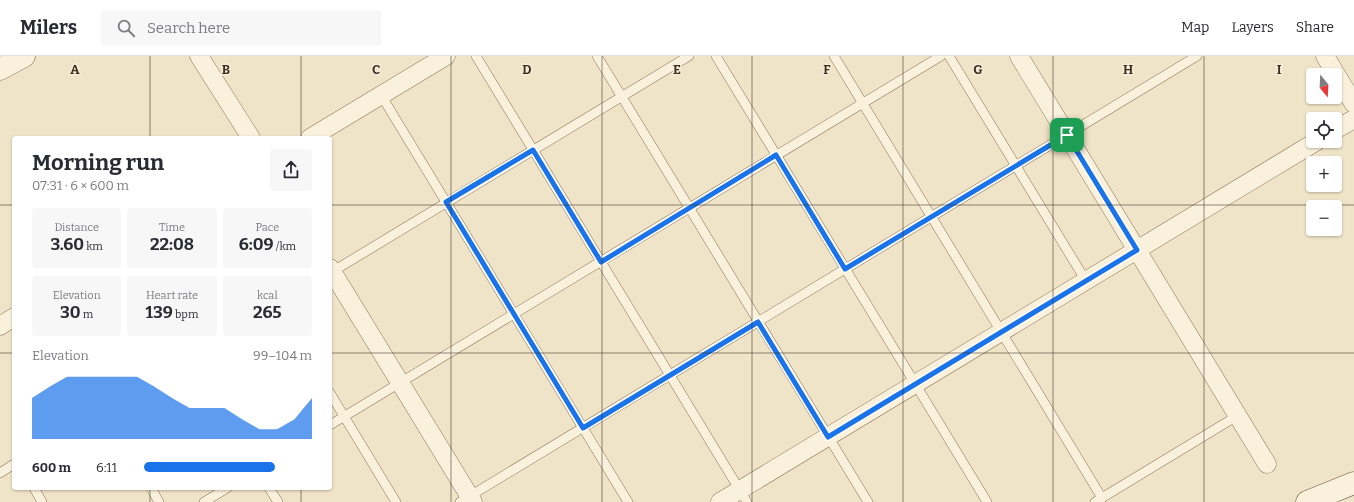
<!DOCTYPE html>
<meta charset="utf-8">
<style>
:root{--surface:#fff;--page:#f7f7f7;--text:#2b2b33;--muted:#7c7c81;--line:#e1e1e2;--accent:#1a73e8}
body{margin:0;font-family:Bitter,serif;background:var(--page);color:var(--text);height:100vh;display:flex;flex-direction:column;font-size:15px;white-space:nowrap}
*{box-sizing:border-box;margin:0}
p{font-size:13px;color:var(--muted)}
.icon{flex:none;width:22px;height:22px;fill:none;stroke:currentColor;stroke-width:2;stroke-linecap:round;stroke-linejoin:round}
.map{position:relative;flex:1;overflow:hidden}
.drawer{position:absolute;left:12px;top:80px;width:320px;height:354px;display:flex;flex-direction:column;background:var(--surface);border-radius:4px;box-shadow:0 1px 3px #0004}
.drawer>*{flex:none}
.needle{width:26px;rotate:162deg}
.tools{position:absolute;left:1306px;top:12px;display:grid;gap:8px}
.tools a{display:grid;place-items:center;width:36px;height:36px;border-radius:4px;background:var(--surface);box-shadow:0 1px 3px #0004;font-size:20px}
.pin{position:absolute;display:grid;place-items:center;width:34px;height:34px;color:#fff;margin:-17px;border-radius:8px;box-shadow:0 2px 6px #0006}
.round{display:grid;place-items:center;flex:none;width:42px;height:42px;border-radius:4px;background:var(--page)}
.headline{display:flex;align-items:center;justify-content:space-between;height:68px;padding:0 20px}
h1{font-size:22px;font-weight:700;line-height:30px}
.stats{display:grid;grid-template-columns:repeat(3,1fr);gap:6px;height:68px;padding:4px 20px}
.stats div{display:grid;align-content:center;border-radius:4px;background:var(--page);text-align:center}
.stats b{font-size:17px;font-weight:700}
.stats small{font-size:11px;font-weight:400}
.stats p{font-size:11px}
.chart{height:112px;padding:8px 20px}
.chart p{display:flex;justify-content:space-between}
.chart svg{width:100%;height:72px;margin-top:4px;fill:var(--accent);opacity:.7}
ul{padding:0 20px;list-style:none;font-size:13px}
li{display:grid;grid-template-columns:64px 48px 1fr;align-items:center;height:30px}
li i{height:10px;border-radius:5px;background:var(--accent)}
header{display:flex;align-items:center;gap:24px;box-sizing:border-box;height:56px;padding:0 20px;background:var(--surface);border-bottom:1px solid var(--line)}
header strong{font-size:19px}
nav{display:flex;gap:22px;margin-inline-start:auto;font-size:14px}
.search{width:280px;height:36px;background:var(--page);display:flex;align-items:center;gap:10px;box-sizing:border-box;padding:0 14px;border-radius:4px;color:var(--muted);font-size:15px}
.map>svg:first-child{display:block}
.lines{fill:none;stroke-linecap:round;stroke-linejoin:round}
.lane-casing{stroke:#8d765c;stroke-width:10}
.street-casing{stroke:#8d765c;stroke-width:19}
.secondary-casing{stroke:#6f573f;stroke-width:23}
.lane{stroke:#faf1dc;stroke-width:9}
.street{stroke:#faf1dc;stroke-width:18}
.secondary{stroke:#faf1dc;stroke-width:22}
.route-casing{stroke:#fff;stroke-width:8}
.route{stroke:#1a73e8;stroke-width:5}
.grid{fill:none;stroke:#3d2e20;stroke-width:1;stroke-opacity:0.55}
.grid-label{font-size:13px;text-anchor:middle;font-weight:bold;fill:#3d2e20;stroke:#f7eed8;stroke-width:3;stroke-linejoin:round;paint-order:stroke}
</style>
<header>
<strong>Milers</strong>
<div class="search"><svg class="icon" aria-label="search" viewBox="0 0 24 24"><circle cx="10" cy="10" r="6"/><path d="M15 15l6 6"/></svg>Search here</div>
<nav><a>Map</a><a>Layers</a><a>Share</a></nav>
</header>
<div class="map">
<svg width="1354" height="446" viewBox="0 0 1354 446">
<rect width="100%" height="100%" fill="#f0e4c8"/>
<g class="lines">
<g class="lane-casing">
<g id="lane">
<polyline points="476,0 747,446"/>
<polyline points="597,0 868,446"/>
<polyline points="716,0 987,446"/>
<polyline points="834,0 1102,442"/>
<polyline points="949,0 1086,225"/>
<polyline points="381,39 628,446"/>
<polyline points="330,217 689,0"/>
<polyline points="330,337 396,446"/>
<polyline points="330,369 941,0"/>
<polyline points="0,417 14,408"/>
<polyline points="34,432 42,446"/>
<polyline points="151,432 159,446"/>
<polyline points="269,432 278,446"/>
<polyline points="204,446 227,432"/>
<polyline points="460,446 1197,0"/>
<polyline points="1095,446 1237,360"/>
</g>
</g>
<g class="street-casing">
<g id="street">
<polyline points="199,0 251,82"/>
<polyline points="1019,0 1267,408"/>
<polyline points="1325,0 1354,48"/>
<polyline points="1335,74 1354,63"/>
<polyline points="310,82 446,0"/>
<polyline points="330,212 473,446"/>
<polyline points="0,270 14,261"/>
<polyline points="720,446 1317,85"/>
</g>
</g>
<g class="secondary-casing">
<g id="secondary">
<polyline points="0,13 24,0"/>
<polyline points="1307,446 1354,427"/>
</g>
</g>
<use href="#lane" class="lane"/>
<use href="#street" class="street"/>
<use href="#secondary" class="secondary"/>
</g>
<g class="lines">
<g class="route-casing">
<polygon id="route" points="1067,79 1137,194 828,381 758,266 583,372 446,146 533,94 601,206 776,99 845,213"/>
</g>
<use href="#route" class="route"/>
</g>
<path class="grid" d="M150,0v82M301,0v82M451,0v446M602,0v446M752,0v446M903,0v446M1053,0v446M1204,0v446M0,149h14M330,149h1024M0,297h14M330,297h1024M150,432v14M301,432v14"/>
<g class="grid-label">
<text x="75" y="18">A</text>
<text x="226" y="18">B</text>
<text x="376" y="18">C</text>
<text x="527" y="18">D</text>
<text x="677" y="18">E</text>
<text x="827" y="18">F</text>
<text x="978" y="18">G</text>
<text x="1128" y="18">H</text>
<text x="1279" y="18">I</text>
</g>
</svg>
<div class="tools">
<a><svg class="needle" viewBox="-14 -14 28 28"><path d="M0-13l5 13h-10z" fill="#e53935"/><path d="M0 13l5-13h-10z" fill="#7c7c81"/></svg></a>
<a><svg class="icon" aria-label="locate" viewBox="0 0 24 24"><circle cx="12" cy="12" r="6"/><path d="M12 2v4M12 18v4M2 12h4M18 12h4"/></svg></a>
<a>+</a>
<a>−</a>
</div>
<div class="pin" style="left:1067px;top:79px;background:#1e9e55"><svg class="icon" aria-label="arrive" viewBox="0 0 24 24"><path d="M6 21V4h12l-3 4 3 4H6"/></svg></div>
<section class="drawer">
<div class="headline"><div><h1>Morning run</h1><p>07:31 · 6 × 600 m</p></div><a class="round"><svg class="icon" aria-label="share" viewBox="0 0 24 24"><path d="M12 15V3M7 8l5-5 5 5M5 13v7h14v-7"/></svg></a></div>
<div class="stats">
<div><p>Distance</p><b>3.60<small> km</small></b></div>
<div><p>Time</p><b>22:08</b></div>
<div><p>Pace</p><b>6:09<small> /km</small></b></div>
</div>
<div class="stats">
<div><p>Elevation</p><b>30<small> m</small></b></div>
<div><p>Heart rate</p><b>139<small> bpm</small></b></div>
<div><p>kcal</p><b>265</b></div>
</div>
<div class="chart"><p><span>Elevation</span>99–104 m</p>
<svg viewBox="0 0 160 44" preserveAspectRatio="none"><path d="M0 44V19L10 12L20 6L30 6L40 6L50 6L60 6L70 12L80 19L90 25L100 25L110 25L120 32L130 38L140 38L150 32L160 19V44z"/></svg>
</div>
<ul>
<li><b>600 m</b>6:11<i style="width:78%"></i></li>
</ul>
</section>
</div>
